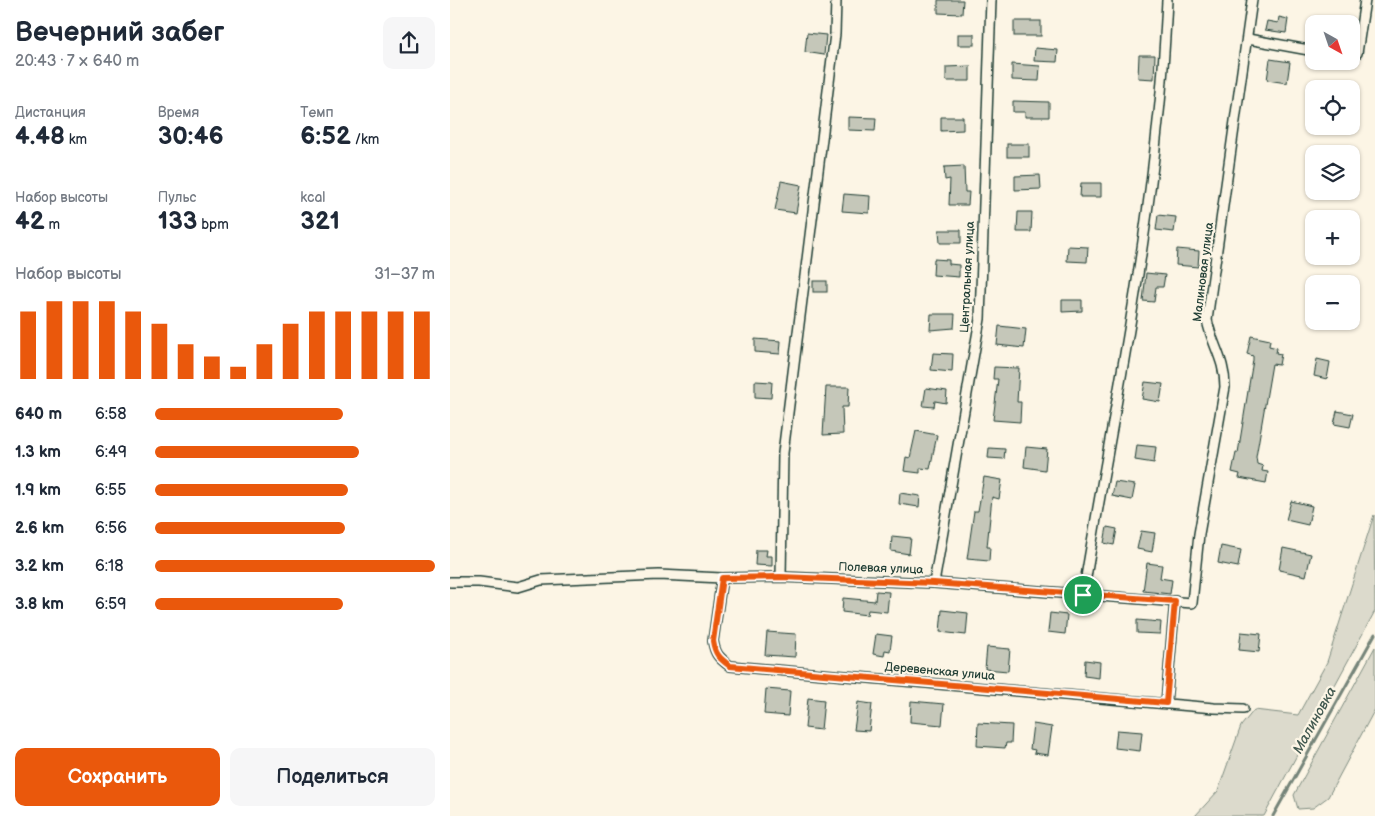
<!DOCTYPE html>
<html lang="ru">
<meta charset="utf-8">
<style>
:root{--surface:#fff;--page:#f6f6f7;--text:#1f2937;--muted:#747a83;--accent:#ea580c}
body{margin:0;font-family:"Balsamiq Sans",sans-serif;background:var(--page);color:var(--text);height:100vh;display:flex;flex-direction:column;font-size:19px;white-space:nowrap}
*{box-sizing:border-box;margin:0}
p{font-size:16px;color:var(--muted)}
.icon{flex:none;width:28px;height:28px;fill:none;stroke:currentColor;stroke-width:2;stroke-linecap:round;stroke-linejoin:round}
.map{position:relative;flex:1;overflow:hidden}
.details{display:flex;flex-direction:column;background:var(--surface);width:450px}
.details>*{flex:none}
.needle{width:32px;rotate:140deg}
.tools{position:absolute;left:855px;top:15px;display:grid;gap:10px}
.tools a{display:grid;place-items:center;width:55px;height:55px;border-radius:10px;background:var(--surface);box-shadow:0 1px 4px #0004;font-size:25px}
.pin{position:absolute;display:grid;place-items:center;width:42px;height:42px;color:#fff;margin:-21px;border:2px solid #fff;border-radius:50%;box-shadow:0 1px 5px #0007}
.round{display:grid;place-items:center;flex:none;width:52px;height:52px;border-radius:10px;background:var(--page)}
.head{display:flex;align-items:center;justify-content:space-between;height:85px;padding:0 15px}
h1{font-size:28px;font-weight:800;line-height:38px}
.figures{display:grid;grid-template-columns:repeat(3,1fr);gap:8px;height:85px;padding:5px 15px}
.figures div{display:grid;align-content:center}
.figures b{font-size:25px;font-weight:800}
.figures small{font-size:14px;font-weight:400}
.figures p{font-size:14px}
.chart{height:140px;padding:10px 15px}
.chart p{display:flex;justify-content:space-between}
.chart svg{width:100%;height:90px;margin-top:5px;stroke:var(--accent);stroke-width:6}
.action{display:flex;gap:10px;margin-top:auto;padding:10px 15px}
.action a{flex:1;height:58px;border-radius:10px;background:var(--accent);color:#fff;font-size:20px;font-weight:800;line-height:58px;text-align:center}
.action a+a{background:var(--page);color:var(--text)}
ul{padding:0 15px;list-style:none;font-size:16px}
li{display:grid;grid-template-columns:80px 60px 1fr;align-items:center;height:38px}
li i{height:12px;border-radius:6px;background:var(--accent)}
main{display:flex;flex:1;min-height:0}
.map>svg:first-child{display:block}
.green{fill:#dcdacc;stroke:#7e8c80}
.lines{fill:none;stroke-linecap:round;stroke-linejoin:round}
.stream{stroke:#758479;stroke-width:3}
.building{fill:#c5c7b9;stroke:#1f3d34}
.street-casing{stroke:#1f3d34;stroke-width:12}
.street{stroke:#fcf5e5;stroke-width:9}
.route-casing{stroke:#fff;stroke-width:10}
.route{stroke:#ea580c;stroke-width:6}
.labels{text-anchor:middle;stroke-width:4.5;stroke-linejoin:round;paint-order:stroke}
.street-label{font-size:12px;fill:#1f3d34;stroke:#fcf5e5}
.water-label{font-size:14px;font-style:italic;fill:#435a51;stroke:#fcf5e5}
</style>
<main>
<section class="details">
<div class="head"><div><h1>Вечерний забег</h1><p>20:43 · 7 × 640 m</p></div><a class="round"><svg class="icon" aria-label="share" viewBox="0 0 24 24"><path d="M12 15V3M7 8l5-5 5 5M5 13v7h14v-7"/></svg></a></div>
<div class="figures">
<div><p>Дистанция</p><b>4.48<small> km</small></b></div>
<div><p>Время</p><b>30:46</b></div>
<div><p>Темп</p><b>6:52<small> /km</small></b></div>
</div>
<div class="figures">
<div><p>Набор высоты</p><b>42<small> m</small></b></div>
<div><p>Пульс</p><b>133<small> bpm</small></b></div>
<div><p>kcal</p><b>321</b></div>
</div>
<div class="chart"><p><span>Набор высоты</span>31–37 m</p>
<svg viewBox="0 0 160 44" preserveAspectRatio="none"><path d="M5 44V11M15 44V6M25 44V6M35 44V6M45 44V11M55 44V17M65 44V27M75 44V33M85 44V38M95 44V27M105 44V17M115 44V11M125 44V11M135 44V11M145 44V11M155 44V11"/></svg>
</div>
<ul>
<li><b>640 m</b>6:58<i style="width:67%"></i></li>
<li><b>1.3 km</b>6:49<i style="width:73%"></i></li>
<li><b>1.9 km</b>6:55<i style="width:69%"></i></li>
<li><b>2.6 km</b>6:56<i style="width:68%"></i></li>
<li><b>3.2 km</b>6:18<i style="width:100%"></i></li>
<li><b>3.8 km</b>6:59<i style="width:67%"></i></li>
</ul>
<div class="action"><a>Сохранить</a><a>Поделиться</a></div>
</section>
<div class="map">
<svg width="925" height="816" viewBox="0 0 925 816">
<rect width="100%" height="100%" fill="#fcf5e5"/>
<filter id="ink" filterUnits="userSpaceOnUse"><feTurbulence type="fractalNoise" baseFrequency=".02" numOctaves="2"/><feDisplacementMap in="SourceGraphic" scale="10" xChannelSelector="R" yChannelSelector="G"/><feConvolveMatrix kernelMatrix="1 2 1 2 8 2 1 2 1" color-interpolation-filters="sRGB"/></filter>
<g filter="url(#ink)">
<g class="green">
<polygon points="924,515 925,611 814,816 745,816 768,791 791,726 804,710 848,715 877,662"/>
<polygon points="925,647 925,709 878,797 863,808 848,809 844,795"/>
</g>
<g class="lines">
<polyline class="stream" points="823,816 925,634"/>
</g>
<g class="building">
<polygon points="488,0 513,0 512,14 488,13"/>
<polygon points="829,17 838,19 836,33 815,30 817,21 828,23"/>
<rect x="564" y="21" width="27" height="15"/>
<polygon points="357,33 376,35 374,55 355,52"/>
<rect x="508" y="34" width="16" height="11"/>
<polygon points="585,48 608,50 607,62 584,61"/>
<polygon points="689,55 705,55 704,79 688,78"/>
<polygon points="820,59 840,62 837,83 817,80"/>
<polygon points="562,64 590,66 589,81 562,80"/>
<polygon points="520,66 520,81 496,81 496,67"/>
<polygon points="563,101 599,102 599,117 575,117 575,112 563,112"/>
<polygon points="398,117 426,118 425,131 398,130"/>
<polygon points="491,117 513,117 513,130 491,131"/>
<rect x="557" y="144" width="22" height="13"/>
<polygon points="514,166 515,192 519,192 518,205 499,205 500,179 495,180 494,167"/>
<polygon points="590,175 591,189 565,190 565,176"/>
<polygon points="331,181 351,185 346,213 325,210"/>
<polygon points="631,183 651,183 651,197 630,197"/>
<polygon points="394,194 420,196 419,213 392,211"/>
<polygon points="568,212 582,212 581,232 567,232"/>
<polygon points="708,215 726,217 724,232 706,230"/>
<polygon points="489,230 511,230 511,243 490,243"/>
<polygon points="618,246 638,247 637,262 617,261"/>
<polygon points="727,249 749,251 748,267 726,265"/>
<polygon points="484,259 499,260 499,264 509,265 509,277 483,275"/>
<polygon points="696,273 715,275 713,287 706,287 704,302 693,301"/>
<rect x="363" y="281" width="14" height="11"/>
<polygon points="612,300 632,300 632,311 612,312"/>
<polygon points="481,314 505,314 504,328 480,330"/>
<polygon points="549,326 576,329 574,348 547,345"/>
<polygon points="801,336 820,340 819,346 827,348 826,353 831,354 829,365 822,364 806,457 807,464 813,466 812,471 818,472 816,483 789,478 790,474 782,472 786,453 788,453 803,360 803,356 797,354"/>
<polygon points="305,339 331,341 330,354 305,352"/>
<polygon points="483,353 503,354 502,372 481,370"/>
<polygon points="867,359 880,362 877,379 864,376"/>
<polygon points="544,367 569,368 567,402 571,402 570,422 543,420 548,379 543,379"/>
<polygon points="305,381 322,382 321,398 305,397"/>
<polygon points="695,382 713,384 710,402 692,399"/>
<polygon points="376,387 399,387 398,407 392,407 393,434 373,435"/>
<polygon points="476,388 497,391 496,403 485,401 484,407 473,406"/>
<polygon points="887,411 903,414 900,427 884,424"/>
<polygon points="466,431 487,435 480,469 470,468 470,473 454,471 456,457 460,458"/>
<polygon points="687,445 706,447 704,463 685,460"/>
<polygon points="576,447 597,449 595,470 574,467"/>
<polygon points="539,448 555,449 554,459 538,458"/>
<polygon points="534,477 552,480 549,499 542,497 537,547 540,547 539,561 517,559 524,511 528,511"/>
<polygon points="665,482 685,485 682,500 662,496"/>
<polygon points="450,493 470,496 469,507 449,504"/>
<polygon points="841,501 862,506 858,525 836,520"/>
<polygon points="657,527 667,529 664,545 654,543"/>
<polygon points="691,531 705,533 702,552 687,549"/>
<polygon points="442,536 461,538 459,554 441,551"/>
<polygon points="771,546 791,550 788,567 768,563"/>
<polygon points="833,548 861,554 856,576 829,570"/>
<polygon points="306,550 317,550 316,556 322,556 322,566 305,565"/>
<polygon points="697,563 712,565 710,578 722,580 720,594 693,591"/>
<polygon points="426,591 439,592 437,612 418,610 417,615 392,612 393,598 425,601"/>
<polygon points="492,610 518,613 516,635 490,632"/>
<polygon points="600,613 617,615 615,634 598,632"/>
<polygon points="687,620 711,622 710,634 687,633"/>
<polygon points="317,632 346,634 345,657 315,655"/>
<polygon points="791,632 811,634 809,652 789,650"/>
<polygon points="426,634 442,636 440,651 435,650 434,656 423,654"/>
<polygon points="537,647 560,649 558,671 535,669"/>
<polygon points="635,660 650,662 649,678 634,676"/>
<polygon points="316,689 340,691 338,716 314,714"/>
<polygon points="358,698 374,700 371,730 355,728"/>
<polygon points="461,701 494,704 492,725 460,722"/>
<polygon points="408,702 422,704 419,731 404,730"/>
<polygon points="528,723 562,725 561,743 556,743 555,748 527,746"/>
<polygon points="583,724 602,727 598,755 584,753 585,750 580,749"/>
<polygon points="667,730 692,732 690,751 665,748"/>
</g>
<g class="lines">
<g class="street-casing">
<g id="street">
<polyline points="798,39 864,51"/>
<polyline points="901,58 907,53 915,0"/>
<polyline points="331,577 333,453 385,34 386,0"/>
<path d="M272,578l-9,63c2,13 6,17 17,25l484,42 29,1"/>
<path d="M0,582h29l39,5 23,-7 118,-5 63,3 59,-1 153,6 258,20 7,-69 26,-147c0,-27 -13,-42 -18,-67l45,-320"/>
<polyline points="484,583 530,319 541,0"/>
<path d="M633,595c26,-158 59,-315 75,-474 5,-40 7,-81 9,-121"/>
<polyline points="716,703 725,601"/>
</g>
</g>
<use href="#street" class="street"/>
</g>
</g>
<g class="lines" filter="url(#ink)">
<g class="route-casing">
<path id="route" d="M330,577l154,6 241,18 -9,102 -436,-37c-11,-8 -15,-12 -17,-25l9,-63z"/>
</g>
<use href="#route" class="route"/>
</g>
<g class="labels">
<g class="street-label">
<text transform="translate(753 272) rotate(-83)" y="4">Малиновая улица</text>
<text transform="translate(517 277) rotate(-87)" y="4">Центральная улица</text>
<text transform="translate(431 568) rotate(2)" y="4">Полевая улица</text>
<text transform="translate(490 671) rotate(5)" y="4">Деревенская улица</text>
</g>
<g class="water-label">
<text transform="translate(864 720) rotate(-61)" y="5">Малиновка</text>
</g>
</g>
</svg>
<div class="tools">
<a><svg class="needle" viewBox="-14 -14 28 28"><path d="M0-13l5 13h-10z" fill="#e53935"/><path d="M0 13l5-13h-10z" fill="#747a83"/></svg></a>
<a><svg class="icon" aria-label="locate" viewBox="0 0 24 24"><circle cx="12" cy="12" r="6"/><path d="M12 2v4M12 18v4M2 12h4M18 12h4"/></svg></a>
<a><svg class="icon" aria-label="layers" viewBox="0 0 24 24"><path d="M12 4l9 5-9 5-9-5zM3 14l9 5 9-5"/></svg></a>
<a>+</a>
<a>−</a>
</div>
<div class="pin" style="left:633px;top:595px;background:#1e9e55"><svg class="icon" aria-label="arrive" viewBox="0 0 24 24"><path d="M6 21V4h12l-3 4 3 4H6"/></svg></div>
</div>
</main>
